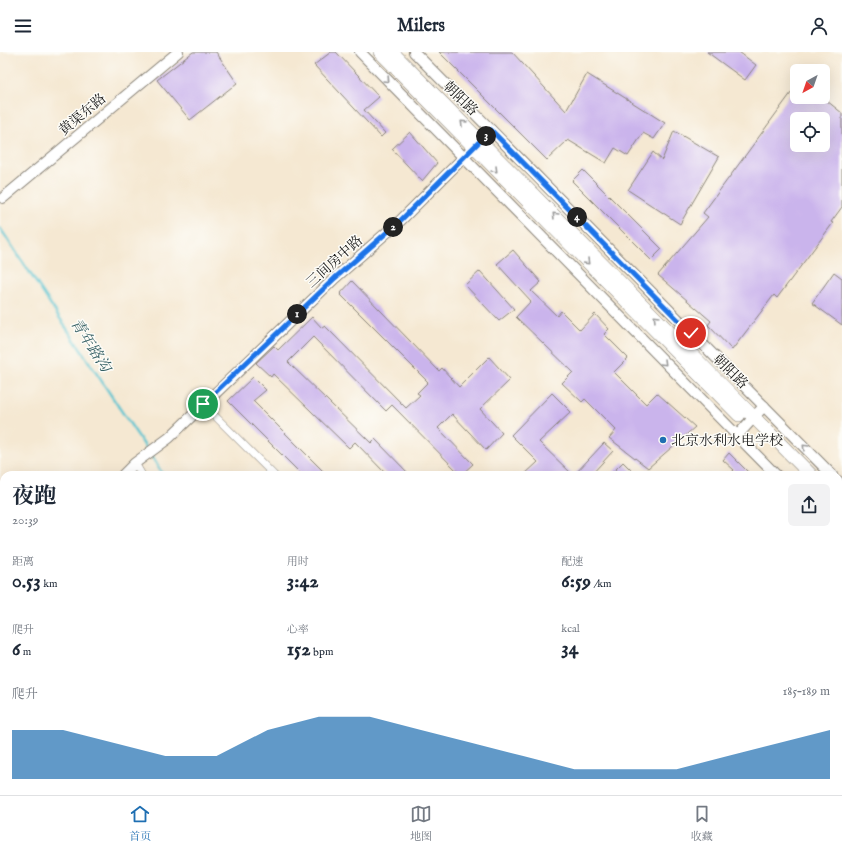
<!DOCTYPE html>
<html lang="zh">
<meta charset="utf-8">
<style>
:root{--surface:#fff;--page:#f2f2f3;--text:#1f2937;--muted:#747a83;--line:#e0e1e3;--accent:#1f6fb2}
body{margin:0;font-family:"IM FELL English","Noto Serif SC",serif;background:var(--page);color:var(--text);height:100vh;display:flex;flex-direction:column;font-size:15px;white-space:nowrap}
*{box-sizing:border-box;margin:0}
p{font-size:13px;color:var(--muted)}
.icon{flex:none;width:22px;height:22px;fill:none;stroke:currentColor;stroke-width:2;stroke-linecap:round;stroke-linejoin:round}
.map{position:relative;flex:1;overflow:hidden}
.sheet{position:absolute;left:0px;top:419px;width:842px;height:324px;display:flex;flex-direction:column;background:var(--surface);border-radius:12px 12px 0 0;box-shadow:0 4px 16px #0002}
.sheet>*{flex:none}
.needle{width:26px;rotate:220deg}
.buttons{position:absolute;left:790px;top:12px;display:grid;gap:8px}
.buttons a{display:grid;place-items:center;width:40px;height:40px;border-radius:6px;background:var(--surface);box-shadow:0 4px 16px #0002;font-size:20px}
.pin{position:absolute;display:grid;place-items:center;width:34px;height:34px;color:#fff;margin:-17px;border:2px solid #fff;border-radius:50%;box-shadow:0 1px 4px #0007}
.km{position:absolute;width:20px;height:20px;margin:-10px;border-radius:50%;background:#222;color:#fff;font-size:11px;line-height:20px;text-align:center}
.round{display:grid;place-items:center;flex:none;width:42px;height:42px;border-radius:6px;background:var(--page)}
.summary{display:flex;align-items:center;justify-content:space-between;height:68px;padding:0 12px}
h1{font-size:22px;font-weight:700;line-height:30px}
.metrics{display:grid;grid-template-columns:repeat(3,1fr);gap:6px;height:68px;padding:4px 12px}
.metrics div{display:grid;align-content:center}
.metrics b{font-size:20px;font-weight:700}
.metrics small{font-size:11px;font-weight:400}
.metrics p{font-size:11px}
.chart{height:112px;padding:8px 12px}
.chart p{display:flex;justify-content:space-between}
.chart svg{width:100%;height:72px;margin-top:4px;fill:var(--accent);opacity:.7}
header{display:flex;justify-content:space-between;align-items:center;height:52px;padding:0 12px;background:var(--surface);font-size:18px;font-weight:700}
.tabs{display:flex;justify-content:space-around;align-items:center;height:56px;border-top:1px solid var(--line);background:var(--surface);font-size:11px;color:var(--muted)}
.tabs a{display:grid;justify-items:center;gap:2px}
.tabs .active{color:var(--accent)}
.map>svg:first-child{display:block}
.green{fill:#accd76;stroke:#647449}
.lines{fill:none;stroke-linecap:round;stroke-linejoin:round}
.stream{stroke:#58c4d0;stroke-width:2.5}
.building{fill:#cab4ec;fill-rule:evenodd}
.street-casing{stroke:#888277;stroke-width:8}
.secondary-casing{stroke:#888277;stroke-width:12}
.highway-casing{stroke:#888277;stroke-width:14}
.street{stroke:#fff;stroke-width:7}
.secondary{stroke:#fff;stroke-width:10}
.highway{stroke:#fff;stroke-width:13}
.oneway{stroke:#999}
.route-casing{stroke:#fff;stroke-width:8}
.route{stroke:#1a73e8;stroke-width:5}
.poi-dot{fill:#1f6fb2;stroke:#fdfcf7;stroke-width:1.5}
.labels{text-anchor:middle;stroke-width:3;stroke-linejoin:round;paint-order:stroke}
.street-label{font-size:14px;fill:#1c1c1c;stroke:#fdfcf7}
.poi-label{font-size:14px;fill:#1c1c1c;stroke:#fdfcf7;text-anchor:start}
.water-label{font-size:15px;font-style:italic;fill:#345f64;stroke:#fdfcf7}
</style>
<header><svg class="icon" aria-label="menu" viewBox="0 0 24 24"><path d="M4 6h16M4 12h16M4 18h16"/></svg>Milers<svg class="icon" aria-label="person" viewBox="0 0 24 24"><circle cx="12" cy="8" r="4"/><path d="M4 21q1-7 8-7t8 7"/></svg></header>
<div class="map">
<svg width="842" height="743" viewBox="0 0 842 743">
<rect width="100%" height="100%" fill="#fdfcf7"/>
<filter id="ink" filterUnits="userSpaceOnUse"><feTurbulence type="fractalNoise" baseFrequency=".025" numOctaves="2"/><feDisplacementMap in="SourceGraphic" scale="8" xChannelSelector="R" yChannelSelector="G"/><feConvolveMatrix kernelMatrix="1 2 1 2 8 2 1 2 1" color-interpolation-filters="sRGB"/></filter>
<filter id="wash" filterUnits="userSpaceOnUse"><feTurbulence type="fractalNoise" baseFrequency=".012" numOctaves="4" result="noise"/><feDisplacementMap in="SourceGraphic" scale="16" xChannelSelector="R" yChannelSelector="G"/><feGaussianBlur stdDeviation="0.9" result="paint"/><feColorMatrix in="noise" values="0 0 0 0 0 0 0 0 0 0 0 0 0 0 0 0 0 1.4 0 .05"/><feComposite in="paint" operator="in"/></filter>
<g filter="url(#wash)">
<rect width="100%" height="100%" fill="#f5e8d2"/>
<polygon class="green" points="838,507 842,511 842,533 838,537"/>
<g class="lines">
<g class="stream">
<polyline points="0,176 148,399"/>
<polyline points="151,403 163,423"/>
<polyline points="363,739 365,743"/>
</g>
</g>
<g id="blocks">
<g class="building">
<polygon points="193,0 216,0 237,31 190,68 157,28"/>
<polygon points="331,0 336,0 379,45 364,58 385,81 381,85 314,13"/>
<polygon points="439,0 512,0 566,59 587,22 665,71 654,87 643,81 628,104 615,96 606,111 568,88 547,108"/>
<polygon points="707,0 739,0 756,13 745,28"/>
<path d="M797,33v12h25l20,16v94l-11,15 2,1 -56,75 -3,-3 -42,55 -24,-25 3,-4 -53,-46 50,-58 -5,-4zM797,67h26v26h-26z"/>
<polygon points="674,79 719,105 680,172 628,138 653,100 662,108"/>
<polygon points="410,80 437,111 422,129 392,97"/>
<polygon points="583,118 662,197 651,208 572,129"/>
<polygon points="513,198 541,230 531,239 557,264 561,259 580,278 595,262 609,277 604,282 628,306 614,320 646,352 657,341 695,375 648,416 609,386 616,378 585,347 582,350 562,331 573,320 516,265 531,249 497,212"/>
<polygon points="480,219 514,257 499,269 465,233"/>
<polygon points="834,220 842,226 842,273 812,251"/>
<polygon points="352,229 439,319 442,316 459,335 489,305 510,328 480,357 502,381 486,398 452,362 438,376 473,412 461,423 392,353 386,359 313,285 288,310 371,391 375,387 410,423 387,423 355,390 349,396 273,322 271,325 256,311 274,294 278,298 312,265 322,276 325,274 406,356 420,343 417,341 428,330 340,242"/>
<polygon points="253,325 266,338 253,349 327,423 302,423 228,349"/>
<polygon points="552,341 571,360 539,390 573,423 524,423 538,410 511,383"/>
<polygon points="604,391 613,399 591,423 574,423"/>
<polygon points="729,401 751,423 729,423 734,418 723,408"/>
<polygon points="623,410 636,423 610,423"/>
</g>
</g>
</g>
<g filter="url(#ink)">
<use href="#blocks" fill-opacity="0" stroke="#888277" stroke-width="1"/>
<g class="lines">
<g class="street-casing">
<g id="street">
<polyline points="203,352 274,423"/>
<polyline points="135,411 142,423"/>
<polyline points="345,739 347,743"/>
<polyline points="618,743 620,739"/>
</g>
</g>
<g class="secondary-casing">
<g id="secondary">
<polyline points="360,0 776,423"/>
<polyline points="414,0 832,423"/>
<polyline points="3,146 178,0"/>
<polyline points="737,384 764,354"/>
<polyline points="123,423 135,411 169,386 335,226 401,168 491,78"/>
<polyline points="838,429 842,433"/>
<polyline points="838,485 842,489"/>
<polyline points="0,550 4,546"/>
<polyline points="0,600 4,603"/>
<polyline points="165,739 169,743"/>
<polyline points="253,743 256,739"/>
</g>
</g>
<g class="highway-casing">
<g id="highway">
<polyline points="380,0 739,363"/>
<polyline points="392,0 811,423"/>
<polyline points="838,450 842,454"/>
<polyline points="838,463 842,467"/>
</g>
</g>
<use href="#street" class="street"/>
<use href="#secondary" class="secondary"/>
<use href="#highway" class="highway"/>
</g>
<defs><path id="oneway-chevron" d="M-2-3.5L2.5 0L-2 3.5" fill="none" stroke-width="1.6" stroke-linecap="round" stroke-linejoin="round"/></defs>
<g class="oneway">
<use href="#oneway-chevron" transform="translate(387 28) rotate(46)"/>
<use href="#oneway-chevron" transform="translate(463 71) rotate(-136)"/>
<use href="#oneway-chevron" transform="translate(495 118) rotate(45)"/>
<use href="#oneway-chevron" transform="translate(555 163) rotate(-135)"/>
<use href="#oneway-chevron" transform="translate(587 210) rotate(45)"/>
<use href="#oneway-chevron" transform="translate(656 266) rotate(-135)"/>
<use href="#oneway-chevron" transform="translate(664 311) rotate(45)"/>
<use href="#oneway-chevron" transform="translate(805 395) rotate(-135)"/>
</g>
</g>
<g class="lines" filter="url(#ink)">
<g class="route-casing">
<polyline id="route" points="203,352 335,226 401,168 491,78 691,281"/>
</g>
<use href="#route" class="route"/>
</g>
<circle class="poi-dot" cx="663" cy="388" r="4"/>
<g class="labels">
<g class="street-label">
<text transform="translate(461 46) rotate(44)" y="5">朝阳路</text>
<text transform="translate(82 62) rotate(-40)" y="5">黄渠东路</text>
<text transform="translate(334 209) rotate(-42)" y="5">三间房中路</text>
<text transform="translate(731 319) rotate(45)" y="5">朝阳路</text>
</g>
<g class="poi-label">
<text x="671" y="393">北京水利水电学校</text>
</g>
<g class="water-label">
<text transform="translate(91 293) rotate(57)" y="5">青年路沟</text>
</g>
</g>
</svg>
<div class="buttons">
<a><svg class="needle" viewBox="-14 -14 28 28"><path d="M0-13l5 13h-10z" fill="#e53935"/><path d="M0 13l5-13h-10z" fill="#747a83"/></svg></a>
<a><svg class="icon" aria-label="locate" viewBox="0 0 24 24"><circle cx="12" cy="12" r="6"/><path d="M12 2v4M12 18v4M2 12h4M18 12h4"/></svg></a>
</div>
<div class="pin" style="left:203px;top:352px;background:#1e9e55"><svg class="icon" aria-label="arrive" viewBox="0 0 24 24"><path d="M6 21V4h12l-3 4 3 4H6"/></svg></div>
<div class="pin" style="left:691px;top:281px;background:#d93025"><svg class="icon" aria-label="check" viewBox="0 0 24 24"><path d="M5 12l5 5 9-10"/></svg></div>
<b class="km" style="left:297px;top:262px">1</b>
<b class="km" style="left:393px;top:175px">2</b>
<b class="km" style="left:486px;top:84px">3</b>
<b class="km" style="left:577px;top:165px">4</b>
<section class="sheet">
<div class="summary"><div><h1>夜跑</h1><p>20:39</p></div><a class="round"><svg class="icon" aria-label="share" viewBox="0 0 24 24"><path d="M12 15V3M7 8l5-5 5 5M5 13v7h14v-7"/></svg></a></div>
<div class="metrics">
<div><p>距离</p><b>0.53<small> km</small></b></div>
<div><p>用时</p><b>3:42</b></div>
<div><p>配速</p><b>6:59<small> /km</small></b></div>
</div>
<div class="metrics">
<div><p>爬升</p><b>6<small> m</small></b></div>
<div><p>心率</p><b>152<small> bpm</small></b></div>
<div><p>kcal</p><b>34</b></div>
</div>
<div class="chart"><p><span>爬升</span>185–189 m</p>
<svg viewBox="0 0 160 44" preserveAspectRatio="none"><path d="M0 44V14L10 14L20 22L30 30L40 30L50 14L60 6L70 6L80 14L90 22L100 30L110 38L120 38L130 38L140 30L150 22L160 14V44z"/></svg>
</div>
</section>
</div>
<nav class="tabs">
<a class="active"><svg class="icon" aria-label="home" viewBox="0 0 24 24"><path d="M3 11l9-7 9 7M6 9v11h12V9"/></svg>首页</a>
<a><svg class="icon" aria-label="map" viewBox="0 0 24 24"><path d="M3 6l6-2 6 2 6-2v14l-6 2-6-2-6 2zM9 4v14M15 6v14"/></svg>地图</a>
<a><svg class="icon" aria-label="saved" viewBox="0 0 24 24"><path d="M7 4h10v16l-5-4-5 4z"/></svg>收藏</a>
</nav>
